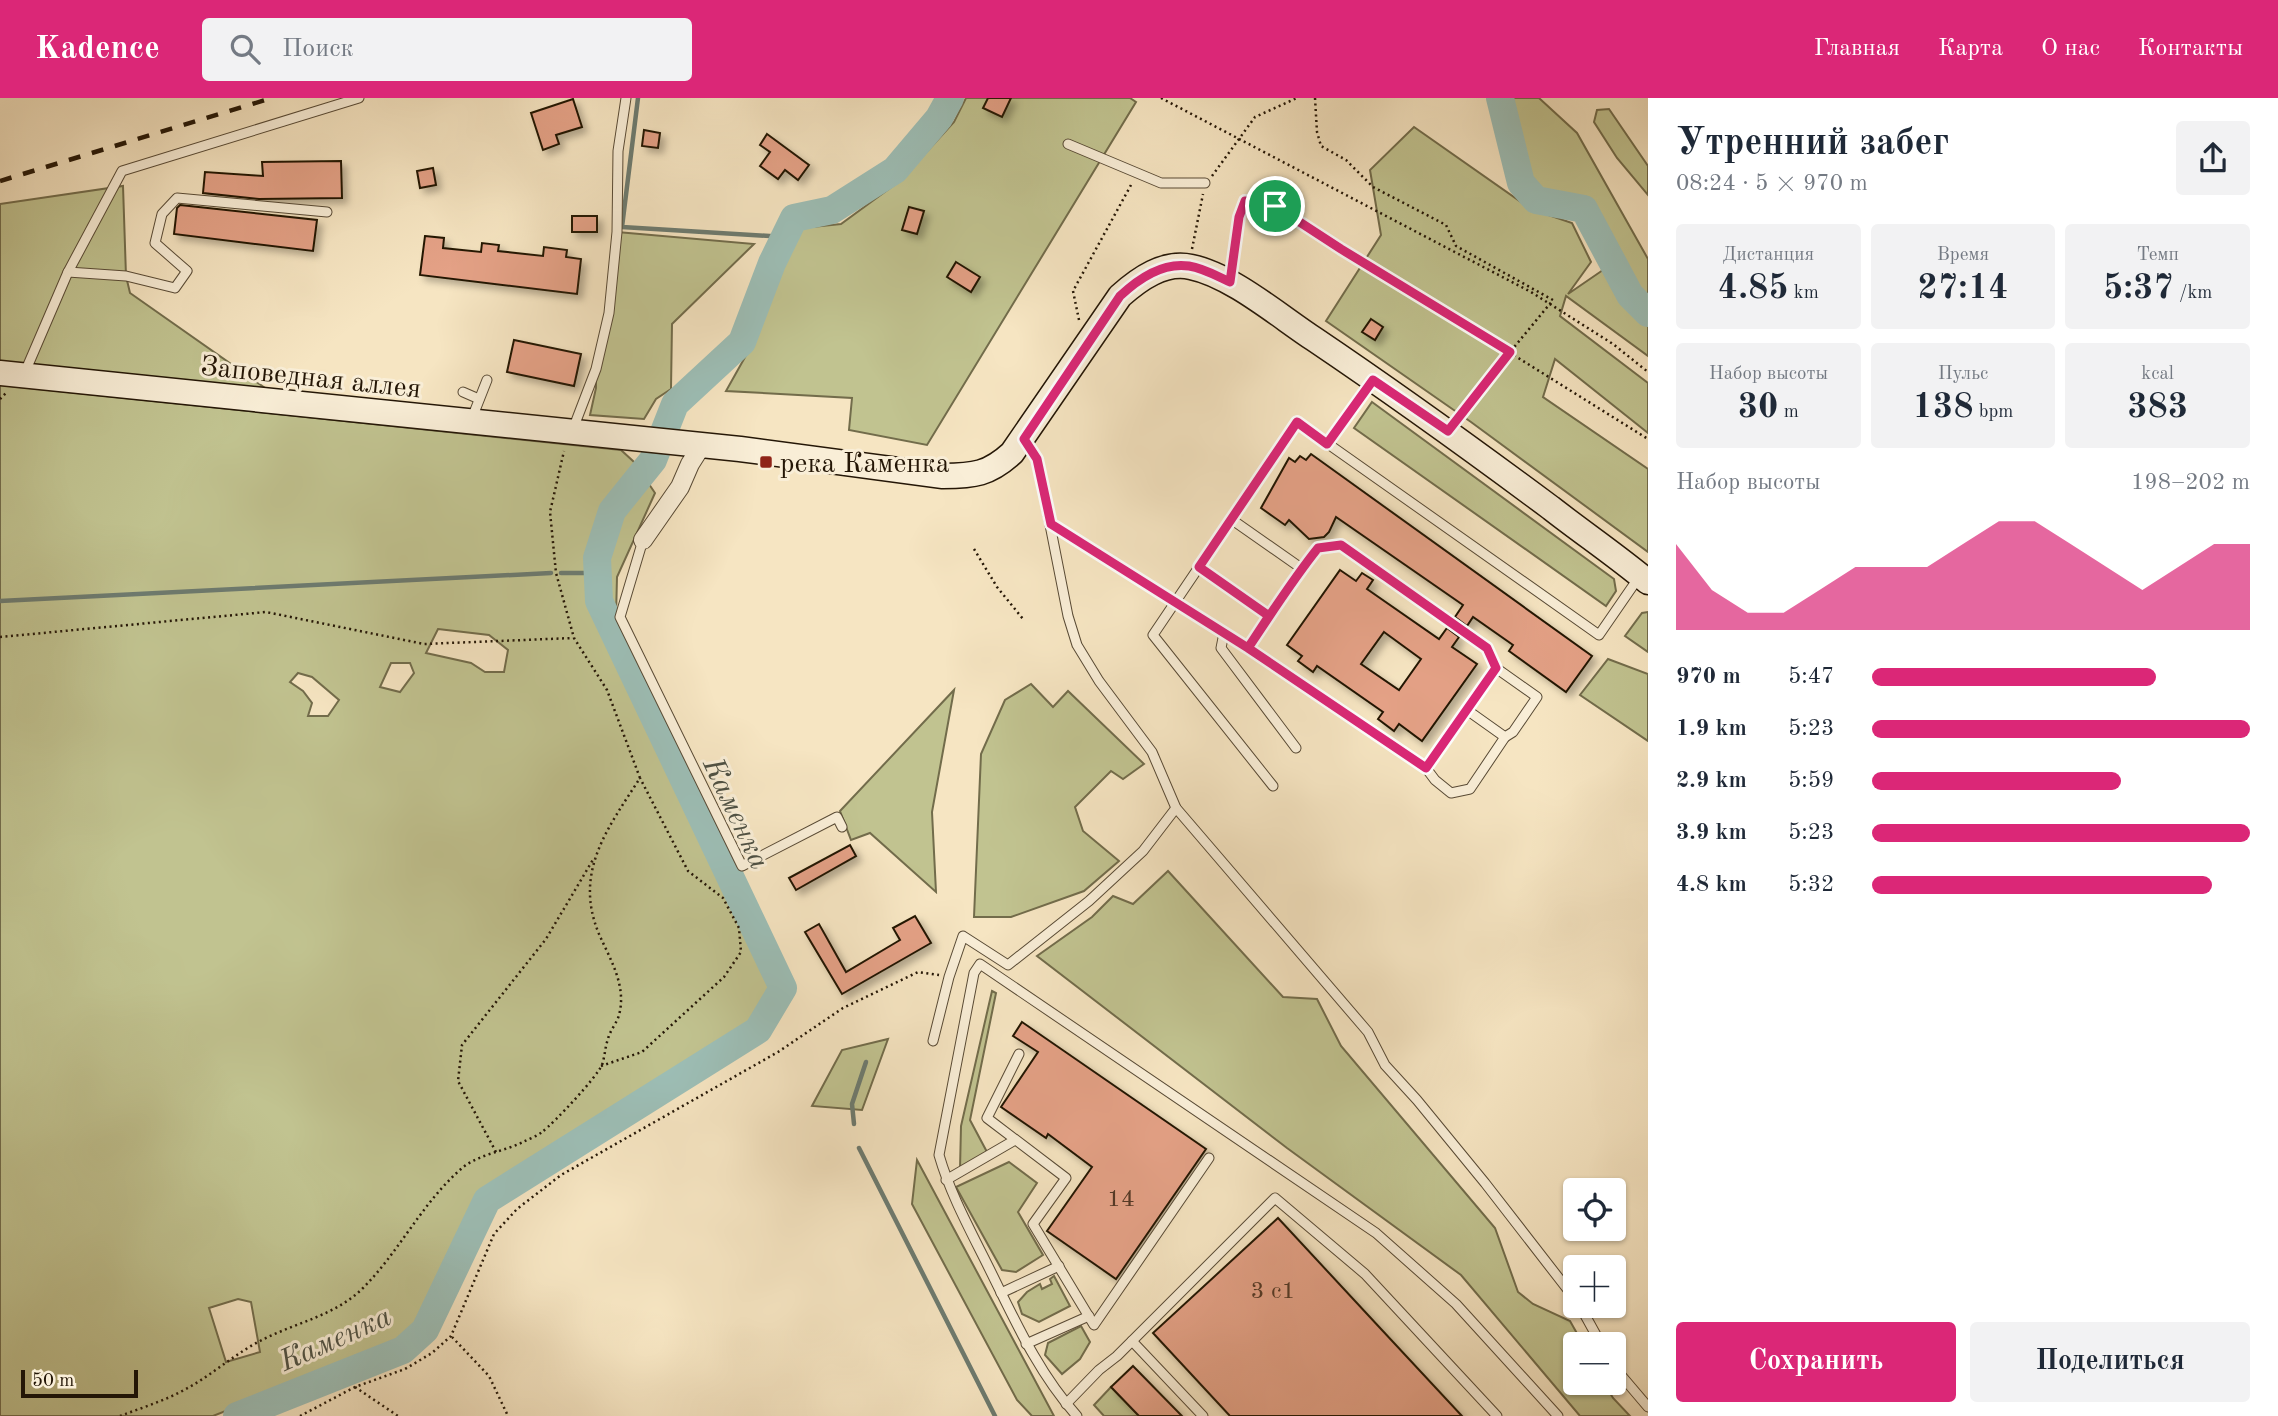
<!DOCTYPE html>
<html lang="ru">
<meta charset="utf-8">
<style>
:root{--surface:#fff;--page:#f2f2f3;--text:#1f2937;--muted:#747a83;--accent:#db2777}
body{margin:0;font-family:"Old Standard TT",serif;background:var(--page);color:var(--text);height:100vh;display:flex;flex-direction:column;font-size:26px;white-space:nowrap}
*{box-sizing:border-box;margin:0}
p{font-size:23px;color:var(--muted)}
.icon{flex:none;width:38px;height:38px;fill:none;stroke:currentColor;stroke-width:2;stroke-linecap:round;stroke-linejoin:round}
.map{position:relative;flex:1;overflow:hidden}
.side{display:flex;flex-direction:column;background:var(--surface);width:630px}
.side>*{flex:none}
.fabs{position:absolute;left:1563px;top:1080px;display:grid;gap:14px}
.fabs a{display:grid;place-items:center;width:63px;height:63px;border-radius:7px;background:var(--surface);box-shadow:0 2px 5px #0004;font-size:35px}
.scale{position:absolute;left:21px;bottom:18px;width:117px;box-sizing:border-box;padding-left:7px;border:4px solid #241606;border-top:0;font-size:19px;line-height:24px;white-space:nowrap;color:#241606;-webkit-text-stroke:5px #f9eed7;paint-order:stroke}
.pin{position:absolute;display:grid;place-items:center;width:60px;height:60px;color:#fff;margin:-30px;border:4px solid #fff;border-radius:50%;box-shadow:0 2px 7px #0007}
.round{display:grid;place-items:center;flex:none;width:74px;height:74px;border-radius:7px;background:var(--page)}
.summary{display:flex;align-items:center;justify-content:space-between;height:119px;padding:0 28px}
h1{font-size:38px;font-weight:800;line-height:52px}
.stats{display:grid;grid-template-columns:repeat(3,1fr);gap:10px;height:119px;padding:7px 28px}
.stats div{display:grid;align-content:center;border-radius:7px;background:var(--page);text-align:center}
.stats b{font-size:35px;font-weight:800}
.stats small{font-size:19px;font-weight:400}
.stats p{font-size:19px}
.chart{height:196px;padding:14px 28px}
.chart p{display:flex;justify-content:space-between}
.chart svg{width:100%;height:126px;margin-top:7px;fill:var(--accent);opacity:.7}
.cta{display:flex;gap:14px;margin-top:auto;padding:14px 28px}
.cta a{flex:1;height:80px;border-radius:7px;background:var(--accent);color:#fff;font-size:28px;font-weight:800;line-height:80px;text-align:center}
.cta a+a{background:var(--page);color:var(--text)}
ul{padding:0 28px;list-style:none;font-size:23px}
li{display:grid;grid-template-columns:112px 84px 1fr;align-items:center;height:52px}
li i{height:18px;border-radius:9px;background:var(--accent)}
header{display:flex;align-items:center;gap:42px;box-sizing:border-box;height:98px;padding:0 35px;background:var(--accent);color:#fff}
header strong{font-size:33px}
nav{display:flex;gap:38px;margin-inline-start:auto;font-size:24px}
.search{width:490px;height:63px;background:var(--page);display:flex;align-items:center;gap:18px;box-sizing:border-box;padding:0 24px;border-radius:7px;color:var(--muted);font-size:26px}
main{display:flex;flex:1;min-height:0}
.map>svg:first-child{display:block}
.green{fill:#c1c390;stroke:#726c4b;stroke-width:2;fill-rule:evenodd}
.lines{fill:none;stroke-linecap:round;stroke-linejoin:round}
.stream{stroke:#6d7b70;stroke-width:4.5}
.river{stroke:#9dbfb7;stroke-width:28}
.building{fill:#e4a186;stroke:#241606;stroke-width:2;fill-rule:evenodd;filter:url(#shadow)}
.lane-casing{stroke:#584a35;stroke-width:11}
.street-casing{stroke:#584a35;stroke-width:20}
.secondary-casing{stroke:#241606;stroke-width:27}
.path{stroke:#241606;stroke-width:2.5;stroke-dasharray:2 3.5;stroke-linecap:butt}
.lane{stroke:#f9eed7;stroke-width:9}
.street{stroke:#f9eed7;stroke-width:18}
.secondary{stroke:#f9eed7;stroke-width:24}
.rail{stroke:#241606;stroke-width:4.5;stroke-dasharray:12 12;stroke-linecap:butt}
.route-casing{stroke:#fff;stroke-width:14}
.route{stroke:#db2777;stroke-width:9}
.poi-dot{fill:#8f2418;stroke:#f9eed7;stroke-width:2.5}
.labels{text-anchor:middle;stroke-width:6;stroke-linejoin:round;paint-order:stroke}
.number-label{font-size:24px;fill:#543926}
.street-label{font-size:28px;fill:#241606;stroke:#f9eed7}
.poi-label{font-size:28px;fill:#241606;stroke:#f9eed7;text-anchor:start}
.water-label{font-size:30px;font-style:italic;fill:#4e5144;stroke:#f9eed7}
</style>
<header>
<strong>Kadence</strong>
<div class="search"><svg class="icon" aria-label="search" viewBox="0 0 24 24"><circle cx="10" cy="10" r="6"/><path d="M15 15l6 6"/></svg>Поиск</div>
<nav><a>Главная</a><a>Карта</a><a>О нас</a><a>Контакты</a></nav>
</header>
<main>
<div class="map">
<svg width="1648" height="1318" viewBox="0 0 1648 1318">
<defs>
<filter id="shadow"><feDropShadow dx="5" dy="5" stdDeviation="3.5" flood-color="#0004"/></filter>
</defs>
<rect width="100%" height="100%" fill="#f6e5c2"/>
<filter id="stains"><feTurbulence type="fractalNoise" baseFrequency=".00286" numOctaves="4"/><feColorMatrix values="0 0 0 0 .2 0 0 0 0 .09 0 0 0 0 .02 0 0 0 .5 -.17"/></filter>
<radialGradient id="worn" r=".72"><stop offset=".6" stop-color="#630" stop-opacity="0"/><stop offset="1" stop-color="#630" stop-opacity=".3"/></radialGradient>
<g class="green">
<polygon points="966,0 1130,0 1136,4 927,347 849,332 852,300 726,293 749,252 782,166 802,130 841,126 901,82 954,24"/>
<polygon points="1494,0 1539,0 1577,35 1648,161 1648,258 1566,198 1560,218 1648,285 1648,335 1555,261 1543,299 1648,371 1648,454 1471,324 1326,223 1381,137 1370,72 1414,29 1531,111 1572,125 1591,164 1568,196 1603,172 1579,117 1519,98"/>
<polygon points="1609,11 1648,68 1648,97 1617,60 1594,24 1597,12"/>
<polygon points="123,88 126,178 130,195 268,292 0,265 0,106"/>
<polygon points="617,134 754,146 672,226 671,291 656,301 644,321 590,317 596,290 596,271 609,215"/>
<path d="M0,287l621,65 13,12 21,31 -38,84 -1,40 168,367 -32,38 -271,170 -73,147 -195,77h-213zM438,531l51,6 19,15 -4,22h-19l-14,-9 -45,-10zM391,565h19l4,10 -14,19 -20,-5zM298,575l14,4 27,23 -11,16h-20l4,-13 -9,-12 -13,-9zM238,1201l13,3 9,50 -34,10 -17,-54z"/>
<polygon points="1372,304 1614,481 1616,493 1606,508 1354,330"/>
<polygon points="1648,514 1648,554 1625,538 1642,515"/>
<polygon points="1608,561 1648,576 1648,643 1580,597"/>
<polygon points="1031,586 1053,609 1068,593 1144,666 1123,681 1111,673 1075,709 1083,733 1119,763 1084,793 1011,819 974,819 981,656 1005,602"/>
<polygon points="954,592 932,714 936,794 870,735 851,742 840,713"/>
<polygon points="1168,773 1283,899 1317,901 1341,948 1495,1130 1518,1194 1533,1206 1570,1223 1583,1246 1575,1246 1575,1284 1604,1285 1613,1300 1630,1318 1580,1318 1461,1177 1287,1050 1037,858 1092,819 1113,798 1133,806"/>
<polygon points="992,893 996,895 970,1022 987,1054 960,1071 961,1028"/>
<polygon points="888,941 862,1012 812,1008 842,952"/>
<polygon points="917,1062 1054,1318 1032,1318 1017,1302 912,1106"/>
<polygon points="1009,1064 1037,1085 1018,1114 1043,1157 1016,1174 1002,1172 956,1089"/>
<polygon points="1054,1178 1070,1208 1039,1224 1022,1216 1018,1204 1027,1194 1040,1186 1042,1191 1052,1186 1050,1181"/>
<polygon points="1081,1228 1090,1244 1080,1261 1062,1276 1045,1257 1048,1245"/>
<polygon points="1111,1289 1139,1318 1104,1318 1094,1307"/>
</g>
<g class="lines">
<g class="stream">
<polyline points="638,0 622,129 785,139"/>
<polyline points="561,475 598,475"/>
<polyline points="0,503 551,475"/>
<polyline points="854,1026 852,1006 866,964"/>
<polyline points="859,1050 995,1318"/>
</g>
<g class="river">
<polyline points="1500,0 1521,85 1536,102 1584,111 1630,197 1648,215"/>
<polyline points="237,1318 403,1252 425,1232 487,1102 758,932 783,890 599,503 597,460 612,413 653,362 675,306 742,244 772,165 794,120 832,112 895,72 939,20 950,0"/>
</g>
</g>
<g class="building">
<polygon points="988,0 1011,0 1002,19 983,10"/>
<polygon points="573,1 582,29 556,37 559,46 543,52 531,15"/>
<polygon points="644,32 660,35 658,50 642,48"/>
<polygon points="767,36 809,67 798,82 785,72 778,81 760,68 770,54 760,47"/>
<polygon points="341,63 342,100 259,101 203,95 205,74 263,78 262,64"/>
<polygon points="433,70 436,87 420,90 417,73"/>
<polygon points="180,107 317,122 313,153 174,136 177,110"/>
<polygon points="909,109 924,113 917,136 902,132"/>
<rect x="572" y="118" width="25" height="16"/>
<polygon points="425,138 444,140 443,150 481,154 482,145 499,147 498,153 543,158 544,149 567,152 566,159 581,161 577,196 420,177"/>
<polygon points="956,164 980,179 971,194 947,179"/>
<polygon points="1371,221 1383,229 1375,242 1362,234"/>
<polygon points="514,242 581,256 574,288 507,274"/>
<polygon points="1311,356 1592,558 1566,594 1509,553 1513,547 1473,519 1467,528 1455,519 1463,507 1336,419 1329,434 1324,439 1309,441 1289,422 1285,427 1261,410 1289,360 1295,364 1300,358 1306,362"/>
<path d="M1340,472l16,11 6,-8 11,7 -6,9 72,50 8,-11 12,9 -7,10 25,17 -55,77 -23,-17 -5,7 -16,-12 5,-7 -66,-46 -4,6 -15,-11 4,-5 -15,-11zM1384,534l37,27 -22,31 -38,-26z"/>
<polygon points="850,747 856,758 796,792 789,780"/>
<polygon points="915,818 931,845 842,896 805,834 819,826 846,874 900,842 893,830"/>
<polygon points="1022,924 1206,1051 1116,1181 1047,1133 1092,1069 1048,1036 1046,1040 1001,1009 1038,954 1013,938"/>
<polygon points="1278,1120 1381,1231 1462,1318 1230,1318 1153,1235"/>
<polygon points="1133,1268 1182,1318 1139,1318 1111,1289"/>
</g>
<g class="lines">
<g class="lane-casing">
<g id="lane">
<polyline points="1068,46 1161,85 1205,85"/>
<polyline points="68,174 126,178 175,190 187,173 155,145 162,116 177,100 327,114"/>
<polyline points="25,274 68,174 122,73 359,0"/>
<polyline points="463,294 479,301"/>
<polyline points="472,320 487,282"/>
<polyline points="573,331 596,271 609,215 617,134 618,53 626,0"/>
<polyline points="1025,343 1037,361 1068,518 1077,547 1099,583 1152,654 1176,710 1368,934 1385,967 1417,1002 1485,1085 1575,1201"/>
<polyline points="1327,346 1371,283"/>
<polyline points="1231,421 1301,470"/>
<polyline points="1051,426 1248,550 1426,670 1496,570 1487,550 1341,447 1319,450 1301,470 1248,550"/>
<polyline points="643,442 620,519 742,768 837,719 842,729"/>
<polyline points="1199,469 1269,518"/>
<polyline points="1224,535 1221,550 1296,650"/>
<polyline points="1496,570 1537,599 1513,634 1505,639"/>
<polyline points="1426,670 1435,682 1451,695 1470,691 1505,639 1467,612"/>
<polyline points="1273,688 1153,537 1297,324 1599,537 1639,479"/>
<polyline points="933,943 949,879 963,838 1008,867 1089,803 1143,753 1176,710"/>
<polyline points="1019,956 987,1020 1066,1080 1033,1126 1094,1227 1209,1060"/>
<polyline points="946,1082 1015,1042"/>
<polyline points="1001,1195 1059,1168"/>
<polyline points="1580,1208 1601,1246"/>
<polyline points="1132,1243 1203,1318"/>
<polyline points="1026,1246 1089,1218"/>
<polyline points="1614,1269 1648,1309"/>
<polyline points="1066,1306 1099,1272 1117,1258 1275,1100 1365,1176 1497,1318"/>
<path d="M1077,1318c-40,-44 -64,-100 -90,-152 -18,-36 -37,-71 -48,-109l35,-182 6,-9 396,269 80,71 102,112"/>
</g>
</g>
<g class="street-casing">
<polyline id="street" points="643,442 680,389 690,366 702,347"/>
</g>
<g class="secondary-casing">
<path id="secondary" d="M0,275l740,76 203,27c31,0 46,-2 69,-23l108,-157c19,-17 44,-35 71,-29 40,8 88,49 123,72 80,54 159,111 237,169 32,25 66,48 97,74"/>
</g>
<g class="path">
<polyline points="1161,0 1531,194 1613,246 1648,274"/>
<polyline points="1315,0 1317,34 1321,48 1346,62 1373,89 1446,127 1456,148 1553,202 1459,316"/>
<polyline points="1212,78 1255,19 1297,0"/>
<polyline points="1192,151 1203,96"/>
<polyline points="1233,164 1239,119 1246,103 1275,108 1648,341"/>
<polyline points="1079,222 1073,193 1131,87"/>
<polyline points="0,301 6,295"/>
<polyline points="974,451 997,489 1023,521"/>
<polyline points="0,539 266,514 424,546 573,540"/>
<polyline points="601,968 642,954 724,879 741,854 739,830 723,800 688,773 640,680"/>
<polyline points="496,1054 458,983 462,947 546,841 594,760"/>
<polyline points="452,1239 489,1278 508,1318"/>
<polyline points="355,1289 398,1318"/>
<path d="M120,1318c21,-8 44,-15 64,-26 27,-14 49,-35 76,-49 34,-18 75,-25 103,-53 36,-36 59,-85 98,-119 17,-15 42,-17 62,-27 6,-3 14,-6 19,-10 13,-10 54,-54 60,-67 3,-9 3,-18 6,-26 2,-9 9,-16 11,-24 8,-29 -9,-56 -20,-81 -26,-62 9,-106 41,-156l-33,-88 -33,-52 -18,-65 -6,-61 14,-61"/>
<polyline points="300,1318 355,1289 405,1271 432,1255 451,1238 494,1136 517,1111 561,1077 778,954 843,910 918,874 939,877"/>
</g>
<use href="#lane" class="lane"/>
<use href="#street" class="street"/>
<use href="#secondary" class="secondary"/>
<polyline class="rail" points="0,83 272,0"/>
</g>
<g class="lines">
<g class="route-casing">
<path id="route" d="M1275,108l-30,-5 -6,16 -9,65c-13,-6 -27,-14 -41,-16 -26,-4 -51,13 -69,30l-96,143 13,20 14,65 197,124c23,-34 45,-69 70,-100l23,-3 146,103 9,20 -70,100 -178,-120 21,-32 -70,-49 98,-145 30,22 46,-64 75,51 62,-79 -169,-103 -66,-43"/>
</g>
<use href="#route" class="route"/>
</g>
<rect class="poi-dot" x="759" y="357" width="14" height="14" rx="3.5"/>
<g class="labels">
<g class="number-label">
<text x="1121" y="1108">14</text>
<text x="1273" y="1200">3 с1</text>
</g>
<g class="street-label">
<text transform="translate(311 278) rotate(6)" y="10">Заповедная аллея</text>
</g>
<g class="poi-label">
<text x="780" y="374">река Каменка</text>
</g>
<g class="water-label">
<text transform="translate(737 715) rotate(65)" y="10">Каменка</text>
<text transform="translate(335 1240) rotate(-24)" y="10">Каменка</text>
</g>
</g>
<rect width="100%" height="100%" filter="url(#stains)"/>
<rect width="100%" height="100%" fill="url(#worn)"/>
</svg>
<div class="fabs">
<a><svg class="icon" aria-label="locate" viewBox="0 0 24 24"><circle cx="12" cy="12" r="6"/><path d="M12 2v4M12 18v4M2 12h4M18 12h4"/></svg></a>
<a>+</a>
<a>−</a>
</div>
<div class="scale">50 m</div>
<div class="pin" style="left:1275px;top:108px;background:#1e9e55"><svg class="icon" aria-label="arrive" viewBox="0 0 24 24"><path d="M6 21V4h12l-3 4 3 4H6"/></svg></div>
</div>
<section class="side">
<div class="summary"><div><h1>Утренний забег</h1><p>08:24 · 5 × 970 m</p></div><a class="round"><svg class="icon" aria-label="share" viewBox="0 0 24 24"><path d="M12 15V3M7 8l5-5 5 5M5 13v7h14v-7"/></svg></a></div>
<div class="stats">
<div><p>Дистанция</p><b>4.85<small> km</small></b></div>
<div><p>Время</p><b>27:14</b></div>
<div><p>Темп</p><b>5:37<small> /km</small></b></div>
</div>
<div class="stats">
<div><p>Набор высоты</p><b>30<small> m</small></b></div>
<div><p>Пульс</p><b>138<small> bpm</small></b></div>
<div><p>kcal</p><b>383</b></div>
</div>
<div class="chart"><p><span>Набор высоты</span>198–202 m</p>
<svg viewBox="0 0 160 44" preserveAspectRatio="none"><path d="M0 44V14L10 30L20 38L30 38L40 30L50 22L60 22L70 22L80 14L90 6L100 6L110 14L120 22L130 30L140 22L150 14L160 14V44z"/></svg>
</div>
<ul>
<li><b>970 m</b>5:47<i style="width:75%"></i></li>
<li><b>1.9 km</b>5:23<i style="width:100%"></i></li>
<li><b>2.9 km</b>5:59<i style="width:66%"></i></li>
<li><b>3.9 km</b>5:23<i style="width:100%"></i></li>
<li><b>4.8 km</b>5:32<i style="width:90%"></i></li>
</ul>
<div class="cta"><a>Сохранить</a><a>Поделиться</a></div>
</section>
</main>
